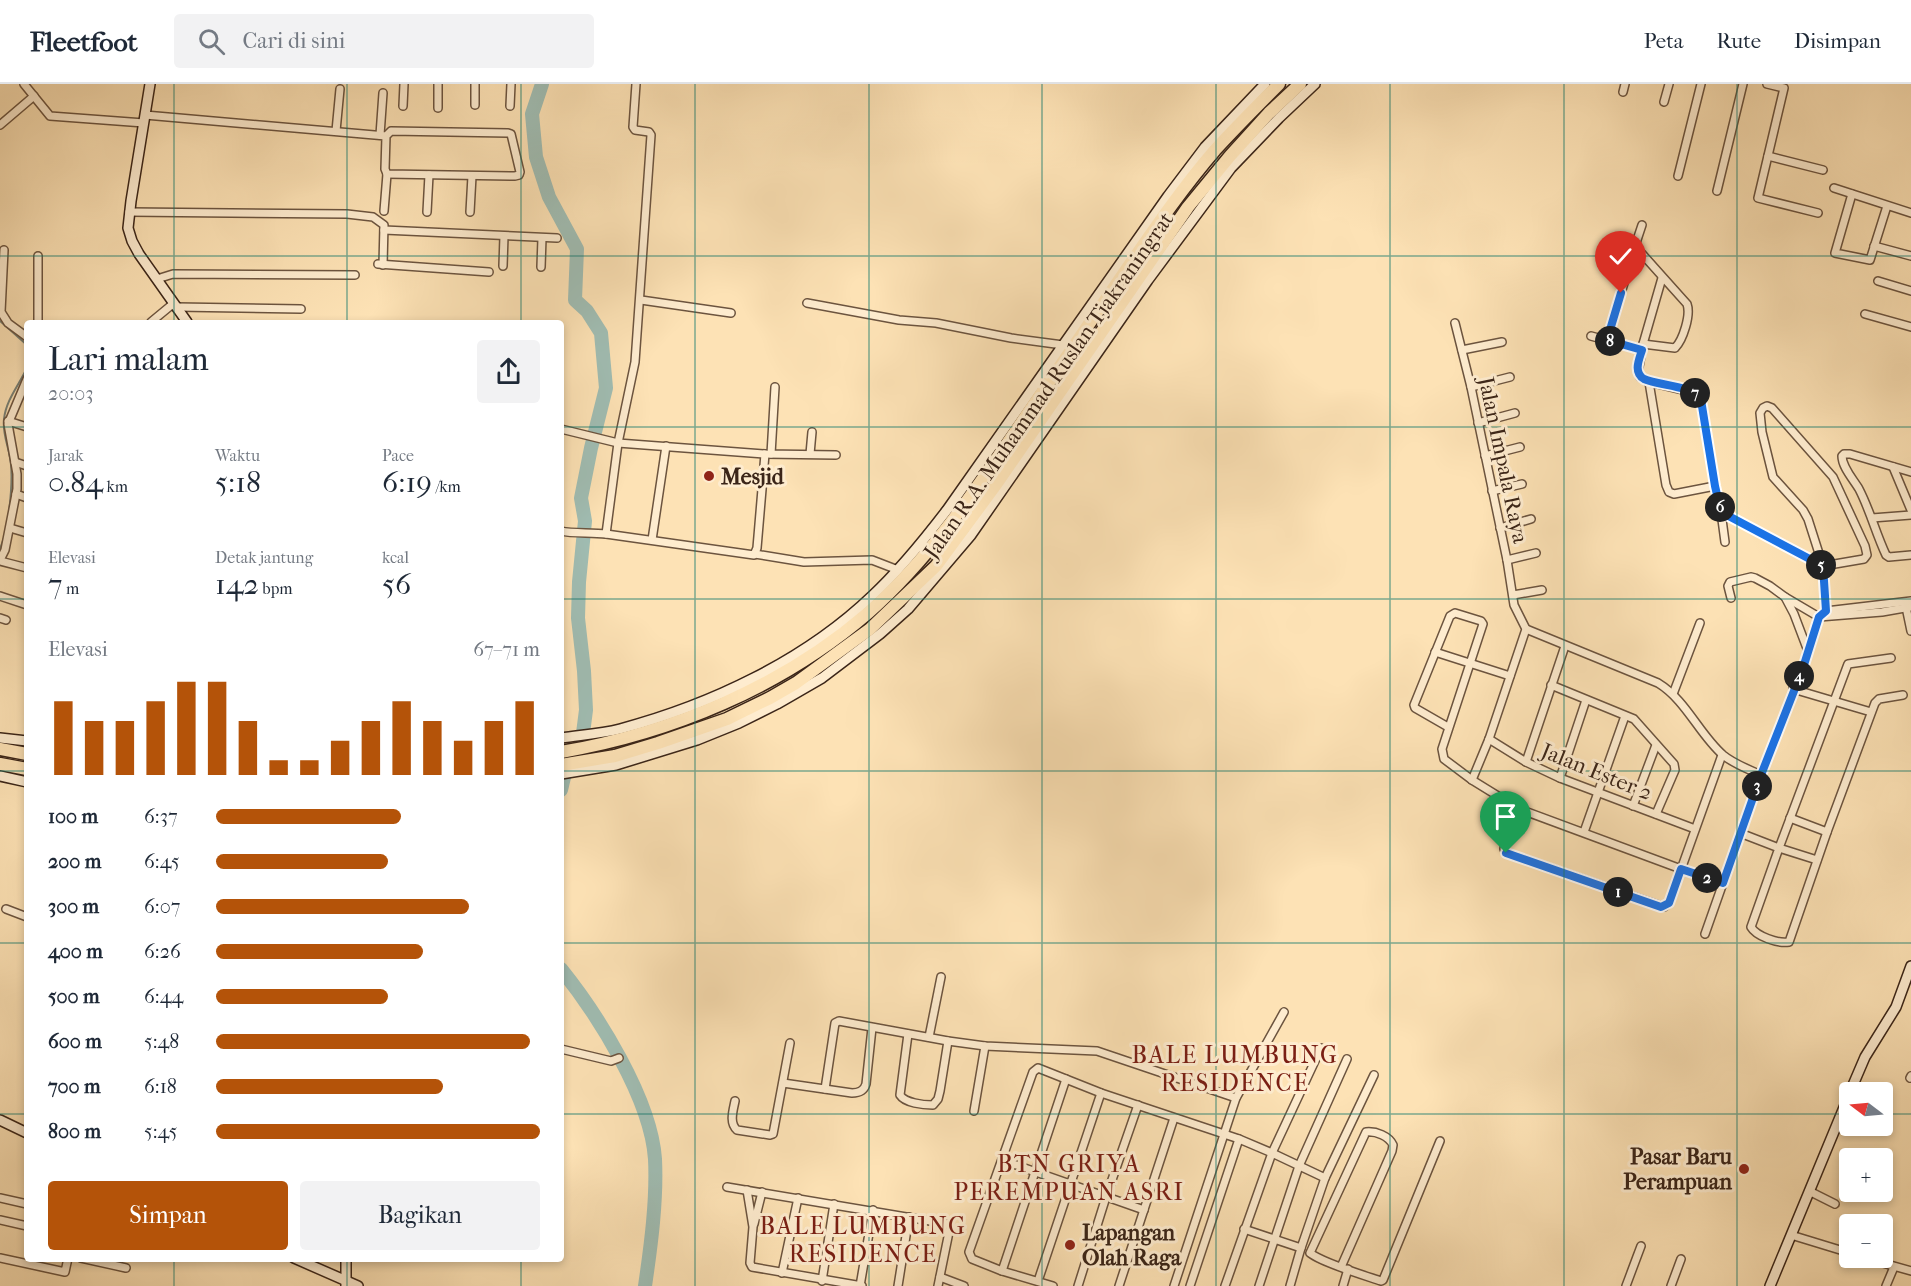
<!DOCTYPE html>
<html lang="id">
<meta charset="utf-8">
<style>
:root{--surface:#fff;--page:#f2f2f3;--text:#1f2937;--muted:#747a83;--line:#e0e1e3;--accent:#b45309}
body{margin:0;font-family:"IM FELL French Canon",serif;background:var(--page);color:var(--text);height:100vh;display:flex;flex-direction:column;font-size:22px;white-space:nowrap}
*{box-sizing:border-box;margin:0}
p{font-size:20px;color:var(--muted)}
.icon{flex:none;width:33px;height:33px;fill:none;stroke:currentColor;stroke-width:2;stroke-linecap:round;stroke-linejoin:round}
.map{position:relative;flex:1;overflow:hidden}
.sheet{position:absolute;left:24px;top:236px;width:540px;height:942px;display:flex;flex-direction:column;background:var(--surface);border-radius:6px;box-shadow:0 3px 9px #0003}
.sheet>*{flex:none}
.needle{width:39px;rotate:286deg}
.fabs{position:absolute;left:1839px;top:998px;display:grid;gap:12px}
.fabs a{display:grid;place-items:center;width:54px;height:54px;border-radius:6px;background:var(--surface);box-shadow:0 3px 9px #0003;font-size:30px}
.pin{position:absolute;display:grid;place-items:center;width:51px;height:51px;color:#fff;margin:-62px -26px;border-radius:50% 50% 50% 0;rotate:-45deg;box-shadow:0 0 6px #0007}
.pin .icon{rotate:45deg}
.km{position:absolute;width:30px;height:30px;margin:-15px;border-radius:50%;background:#222;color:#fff;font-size:16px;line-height:30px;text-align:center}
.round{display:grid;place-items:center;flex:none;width:63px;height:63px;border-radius:6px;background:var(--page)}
.headline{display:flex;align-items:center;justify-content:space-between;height:102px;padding:0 24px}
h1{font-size:33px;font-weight:600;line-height:45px}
.metrics{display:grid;grid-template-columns:repeat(3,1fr);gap:9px;height:102px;padding:6px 24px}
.metrics div{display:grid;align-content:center}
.metrics b{font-size:30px;font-weight:600}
.metrics small{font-size:16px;font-weight:400}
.metrics p{font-size:16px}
.chart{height:168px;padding:12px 24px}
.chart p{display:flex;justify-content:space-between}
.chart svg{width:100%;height:108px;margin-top:6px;stroke:var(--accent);stroke-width:6}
.primary-button{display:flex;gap:12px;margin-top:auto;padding:12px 24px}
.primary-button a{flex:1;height:69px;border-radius:6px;background:var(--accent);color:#fff;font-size:24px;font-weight:600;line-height:69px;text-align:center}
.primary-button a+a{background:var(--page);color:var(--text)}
ul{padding:0 24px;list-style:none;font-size:20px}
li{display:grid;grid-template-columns:96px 72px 1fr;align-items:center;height:45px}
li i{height:15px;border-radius:8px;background:var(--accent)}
header{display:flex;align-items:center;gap:36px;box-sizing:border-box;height:84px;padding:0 30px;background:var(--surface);border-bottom:2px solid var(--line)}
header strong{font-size:28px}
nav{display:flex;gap:33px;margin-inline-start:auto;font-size:21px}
.search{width:420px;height:54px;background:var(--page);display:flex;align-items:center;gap:15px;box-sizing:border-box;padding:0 21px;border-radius:6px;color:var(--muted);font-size:22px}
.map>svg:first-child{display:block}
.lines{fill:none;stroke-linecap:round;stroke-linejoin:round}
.stream{stroke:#788075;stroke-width:2}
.river{stroke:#a0bdb3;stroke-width:14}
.street-casing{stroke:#6c543f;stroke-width:10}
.secondary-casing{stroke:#3b2518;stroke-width:12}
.highway-casing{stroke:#3b2518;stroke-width:15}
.street{stroke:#feeccf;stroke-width:7}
.secondary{stroke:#feeccf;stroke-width:9}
.highway{stroke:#fde2b5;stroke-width:12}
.route-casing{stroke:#fff;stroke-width:12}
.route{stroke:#1a73e8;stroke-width:8}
.grid{fill:none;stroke:#0f766e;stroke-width:1.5;stroke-opacity:0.55}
.poi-dot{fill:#8f2418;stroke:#feeccf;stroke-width:2}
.labels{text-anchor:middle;stroke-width:6;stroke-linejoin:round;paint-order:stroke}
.street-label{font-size:22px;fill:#3b2518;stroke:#feeccf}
.poi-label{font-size:22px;font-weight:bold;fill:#3b2518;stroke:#feeccf;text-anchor:start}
.neighbourhood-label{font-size:24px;letter-spacing:1.5px;fill:#7a1f14;stroke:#feeccf}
</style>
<header>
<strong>Fleetfoot</strong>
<div class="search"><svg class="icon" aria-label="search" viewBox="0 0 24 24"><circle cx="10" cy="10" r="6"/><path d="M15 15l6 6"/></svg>Cari di sini</div>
<nav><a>Peta</a><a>Rute</a><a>Disimpan</a></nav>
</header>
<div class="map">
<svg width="1911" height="1202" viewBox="0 0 1911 1202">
<rect width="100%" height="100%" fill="#fde2b5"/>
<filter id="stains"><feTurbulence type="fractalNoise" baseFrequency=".00333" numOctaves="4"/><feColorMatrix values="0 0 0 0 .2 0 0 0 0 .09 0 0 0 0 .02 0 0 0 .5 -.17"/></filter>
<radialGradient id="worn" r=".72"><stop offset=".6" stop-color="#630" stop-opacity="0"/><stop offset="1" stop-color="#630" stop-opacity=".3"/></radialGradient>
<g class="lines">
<g class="stream">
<polyline points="0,237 27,261"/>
<path d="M8,437c2,-19 5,-37 3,-56 -1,-16 -9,-30 -7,-46 2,-19 15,-34 23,-51"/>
<polyline points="0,465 5,451"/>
</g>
<g class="river">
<polyline points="542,0 532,30 536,73 549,113 577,165 575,216 587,227 601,249 606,304 591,364 581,414 585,437 579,498 578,534 584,587 586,626 582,657 566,685 561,706"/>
<path d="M561,885c37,46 90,130 94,190 2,41 -4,86 -10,127"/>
</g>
<g class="street-casing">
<g id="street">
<polyline points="24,0 50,32 144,39"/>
<polyline points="1767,0 1784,4 1758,114 1818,129"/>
<polyline points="1623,8 1625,0"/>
<polyline points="1664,18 1669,0"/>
<polyline points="475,21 475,0"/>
<polyline points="403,22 404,0"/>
<polyline points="510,22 511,0"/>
<polyline points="438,24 438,0"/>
<polyline points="145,31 386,52 391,47 508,49 511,50 520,88 519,91 515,92 387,90 385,85 386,52"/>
<polyline points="0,41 34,12"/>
<polyline points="336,47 340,5"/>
<polyline points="380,51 383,9"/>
<polyline points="1768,72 1823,86"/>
<polyline points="1678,92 1701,0"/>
<polyline points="1834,104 1911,129"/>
<polyline points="1717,107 1743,0"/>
<polyline points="1852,110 1835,169 1870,176 1887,122"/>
<polyline points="384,127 387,90"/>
<polyline points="129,128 347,130 373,133 384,141 383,181"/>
<polyline points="427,128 429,91"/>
<polyline points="470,128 472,92"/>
<polyline points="384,146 557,154"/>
<polyline points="1635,162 1642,141"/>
<polyline points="1874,162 1911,172"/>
<polyline points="4,166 1,228 8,239 27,253"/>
<polyline points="38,172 38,238"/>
<polyline points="378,180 489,188"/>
<polyline points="503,182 504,152"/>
<polyline points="541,183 542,154"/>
<polyline points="1662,194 1643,260 1638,288 1640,293 1649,298 1695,309 1701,316 1715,402 1721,428 1823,482 1864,475 1867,471 1865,462 1833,393 1772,324 1767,322 1763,324 1760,329 1762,348 1773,393 1803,426 1808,435 1823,482 1827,531"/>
<polyline points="157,195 173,190 355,191"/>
<polyline points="1878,197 1911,207"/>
<polyline points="641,216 731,229"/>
<polyline points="807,219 899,236 936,239 1011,254 1063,261"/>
<polyline points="177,223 301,225"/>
<polyline points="1865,230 1911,243"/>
<polyline points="151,238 174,219"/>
<polyline points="1455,239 1471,303 1507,476 1514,521 1526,545 1489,655 1472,696"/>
<polyline points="1591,252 1642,266"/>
<path d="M1607,256l28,-94 52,58c4,11 -4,36 -12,44l-32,-4"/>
<polyline points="1462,266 1502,258"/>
<polyline points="1649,298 1666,401 1669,408 1674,410 1715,402"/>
<polyline points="1471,303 1510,293"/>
<polyline points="8,337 27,343"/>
<polyline points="1478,339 1515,329"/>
<polyline points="561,345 618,359 765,370 836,371"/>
<polyline points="771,370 775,303"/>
<polyline points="810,370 812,348"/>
<polyline points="1485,372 1520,363"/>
<polyline points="15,378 27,382"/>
<polyline points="1893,383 1911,426"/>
<path d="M1911,388l-61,-18h-6l-2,2c0,11 11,23 17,33 11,21 17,45 27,66l3,2 22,-2"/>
<polyline points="1492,407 1522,400"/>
<polyline points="16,410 27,414"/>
<polyline points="1721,428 1725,458"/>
<polyline points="1872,434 1911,431"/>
<polyline points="10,444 27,449"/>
<polyline points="1500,444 1531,435"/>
<path d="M561,447c12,3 31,1 45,3l148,21 3,-7 8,-94"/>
<polyline points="606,450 618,359 635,278 651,51 649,48 635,46 633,43 636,0"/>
<polyline points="652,456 666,362"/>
<polyline points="755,470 804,478 872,476 898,486"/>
<polyline points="0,476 5,466 17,405 17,390 8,340 27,295"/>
<polyline points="1507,476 1536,469"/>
<polyline points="0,477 27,484"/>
<polyline points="1513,511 1542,506"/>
<polyline points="0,512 27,521"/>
<polyline points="1785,513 1819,533 1882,528 1911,523"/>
<polyline points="1731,514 1728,502 1730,498 1751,493 1755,494 1770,502 1785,513 1794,530 1808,567"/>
<polyline points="1906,523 1911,547"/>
<polyline points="0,534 6,536"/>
<path d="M1526,545l132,54c28,17 41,51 65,72 11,9 25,14 38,20"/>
<polyline points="1435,568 1510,592"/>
<polyline points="1551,601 1634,635 1674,680 1675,686 1656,730"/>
<polyline points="1793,605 1871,628"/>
<polyline points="1673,610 1700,539"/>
<polyline points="1448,643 1415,624 1414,621 1450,532 1455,529 1481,537 1483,540 1442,665 1444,675 1472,696 1519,725 1681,785 1723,799"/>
<polyline points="1489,655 1526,678 1560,694 1695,745"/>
<polyline points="1526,678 1565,562"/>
<polyline points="1560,694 1586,616"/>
<polyline points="1633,722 1656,661"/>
<polyline points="1519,725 1505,759 1504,765 1506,769 1664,823 1669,819 1722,671"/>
<polyline points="1790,734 1827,748"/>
<polyline points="1584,748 1625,632"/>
<path d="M1740,749l39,15 -28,79c5,9 27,17 38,15l38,-110 48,-129 4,-4 24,-4"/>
<polyline points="1817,776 1779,764 1848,580 1891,574"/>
<polyline points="6,825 27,833"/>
<polyline points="1705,850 1761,691 1803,584 1819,533 1826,527 1911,517"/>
<path d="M908,950l-8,61c5,8 23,10 33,10l5,-6 2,-8 8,-50"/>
<polyline points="929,953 941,893"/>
<polyline points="561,965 611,977 619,974"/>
<polyline points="1910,994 1911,992"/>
<path d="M783,999l69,10c7,0 12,-2 14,-9l6,-56"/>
<polyline points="825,1005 835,939 839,937 948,957 985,962 1097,967 1236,1014"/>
<path d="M735,1017c-2,10 -6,22 2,29l33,5 3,-1 17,-91"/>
<polyline points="974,1027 985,962"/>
<polyline points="1002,1076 1144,1126"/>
<polyline points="727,1103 948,1140 950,1143 949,1148 938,1202"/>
<polyline points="747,1106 753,1143 750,1179 752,1183 862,1202"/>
<polyline points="1809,1107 1835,1120"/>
<polyline points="0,1114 27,1120"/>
<polyline points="0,1136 27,1142"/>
<polyline points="754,1140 762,1108"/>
<polyline points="1244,1145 1301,1164 1290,1202"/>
<polyline points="1791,1151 1850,1169"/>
<polyline points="1301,1164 1325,1094 1374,991"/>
<polyline points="1862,1173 1911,1187"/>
<polyline points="0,1174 65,1188 68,1174"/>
<polyline points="81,1174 126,1184"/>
<path d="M1341,1183l51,-116 1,-6c-4,-9 -17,-14 -27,-13l-56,121c13,10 53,22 71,28l2,-1 57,-139"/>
<polyline points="1002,1187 1066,995"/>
<polyline points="782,1189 798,1114"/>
<polyline points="940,1193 964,1202"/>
<polyline points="822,1197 834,1120"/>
<polyline points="1038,1197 1101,1009"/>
<polyline points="860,1202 873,1126"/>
<polyline points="898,1202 909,1133"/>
<polyline points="1053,1202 1002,1187 972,1175 969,1168 1033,988 1038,984 1101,1009 1239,1055 1272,1069 1325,1094"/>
<polyline points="1078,1202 1106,1113 1138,1021"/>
<polyline points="1119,1202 1174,1034"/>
<polyline points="1174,1202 1236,1014 1284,928"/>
<polyline points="1190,1202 1239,1055"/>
<polyline points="1225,1202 1272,1069 1321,964"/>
<polyline points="1259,1202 1299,1082 1347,975"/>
<polyline points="1343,1202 1348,1185"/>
<polyline points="1626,1202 1641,1162"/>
<polyline points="1671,1202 1681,1175"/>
<polyline points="1886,1202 1894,1183"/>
</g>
</g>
<g class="secondary-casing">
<g id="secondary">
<polyline points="150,0 131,117 128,144 132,157 139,170 187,238"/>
<polyline points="0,654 27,657"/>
<path d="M561,654c20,-3 39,-4 59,-9 90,-24 184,-68 252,-133 28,-26 52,-56 75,-86l221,-314 37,-49 60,-63"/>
<polyline points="561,690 616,681 697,656 739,639 777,620 822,594 880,550 908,525 971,451 1148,196 1231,84 1279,34 1315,0"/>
<polyline points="0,692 27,698"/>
<polyline points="1850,1008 1865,973 1896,923 1911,882"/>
<polyline points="0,1036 27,1049"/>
<polyline points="294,1174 358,1202"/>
<polyline points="346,1174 346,1202"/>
<polyline points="1770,1202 1850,1009"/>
</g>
</g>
<g class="highway-casing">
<g id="highway">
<polyline points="0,665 27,670"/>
<path d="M561,668c111,-19 221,-65 307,-139 66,-58 115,-134 164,-206 33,-48 65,-95 98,-143 27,-39 54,-78 85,-114 21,-23 42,-44 64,-66"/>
<polyline points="0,680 27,685"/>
<polyline points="561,681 615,672 658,659 727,635 770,614 796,599 870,545 936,482 995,402 1188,123 1230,72 1269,29 1300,0"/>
</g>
</g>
<use href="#street" class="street"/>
<use href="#secondary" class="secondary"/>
<use href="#highway" class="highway"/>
</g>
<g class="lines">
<g class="route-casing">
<path id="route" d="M1506,769l155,54 8,-4 12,-34 42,14 38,-108 42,-107 16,-51 7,-6 -3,-45 -102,-54 -6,-26 -14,-86c-9,-15 -41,-14 -57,-21 -11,-7 -5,-19 -2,-29l-35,-10 14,-47"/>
</g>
<use href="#route" class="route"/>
</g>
<path class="grid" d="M174,0v238M347,0v238M521,0v238M695,0v1202M869,0v1202M1042,0v1202M1216,0v1202M1390,0v1202M1564,0v1202M1737,0v1202M0,172h1911M0,343h27M561,343h1350M0,515h27M561,515h1350M0,687h27M561,687h1350M0,859h27M561,859h1350M0,1030h27M561,1030h1289M1882,1030h29M174,1174v28M347,1174v28M521,1174v28"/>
<g class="poi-dot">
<circle cx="709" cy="392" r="6"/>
<circle cx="1744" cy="1085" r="6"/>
<circle cx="1070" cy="1161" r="6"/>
</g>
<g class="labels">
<g class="street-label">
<text transform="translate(1048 301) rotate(-55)" y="8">Jalan R.A. Muhammad Ruslan Tjakraningrat</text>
<text transform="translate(1504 376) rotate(78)" y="8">Jalan Impala Raya</text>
<text transform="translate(1597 687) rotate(22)" y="8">Jalan Ester 2</text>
</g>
<g class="poi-label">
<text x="721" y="400">Mesjid</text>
<text x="1732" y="1080" text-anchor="end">Pasar Baru<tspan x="1732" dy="25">Perampuan</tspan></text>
<text x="1082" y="1156">Lapangan<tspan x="1082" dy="25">Olah Raga</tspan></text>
</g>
<g class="neighbourhood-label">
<text x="1235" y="979">BALE LUMBUNG<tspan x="1235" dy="28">RESIDENCE</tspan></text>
<text x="1069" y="1088">BTN GRIYA<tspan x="1069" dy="28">PEREMPUAN ASRI</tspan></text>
<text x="863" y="1150">BALE LUMBUNG<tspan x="863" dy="28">RESIDENCE</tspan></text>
</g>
</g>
<rect width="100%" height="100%" filter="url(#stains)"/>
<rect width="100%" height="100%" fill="url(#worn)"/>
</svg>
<div class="fabs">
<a><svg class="needle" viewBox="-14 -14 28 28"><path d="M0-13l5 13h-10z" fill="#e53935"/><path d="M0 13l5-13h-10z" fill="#747a83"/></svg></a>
<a>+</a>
<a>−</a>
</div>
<div class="pin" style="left:1506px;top:769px;background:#1e9e55"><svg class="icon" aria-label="arrive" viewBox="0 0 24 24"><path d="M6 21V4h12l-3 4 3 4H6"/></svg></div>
<div class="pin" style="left:1621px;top:209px;background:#d93025"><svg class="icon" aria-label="check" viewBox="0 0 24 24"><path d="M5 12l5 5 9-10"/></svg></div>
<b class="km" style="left:1618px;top:808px">1</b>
<b class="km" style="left:1707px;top:794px">2</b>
<b class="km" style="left:1757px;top:702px">3</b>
<b class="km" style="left:1799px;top:592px">4</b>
<b class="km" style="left:1821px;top:481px">5</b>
<b class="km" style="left:1720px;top:423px">6</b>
<b class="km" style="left:1695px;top:309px">7</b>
<b class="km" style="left:1610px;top:257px">8</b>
<section class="sheet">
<div class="headline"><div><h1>Lari malam</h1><p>20:03</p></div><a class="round"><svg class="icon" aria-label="share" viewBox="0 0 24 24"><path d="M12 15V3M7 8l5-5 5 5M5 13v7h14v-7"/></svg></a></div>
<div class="metrics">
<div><p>Jarak</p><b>0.84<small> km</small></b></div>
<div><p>Waktu</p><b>5:18</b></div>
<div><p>Pace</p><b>6:19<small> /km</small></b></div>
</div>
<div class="metrics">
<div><p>Elevasi</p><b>7<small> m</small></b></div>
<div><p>Detak jantung</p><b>142<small> bpm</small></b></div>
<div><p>kcal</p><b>56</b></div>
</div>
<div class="chart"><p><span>Elevasi</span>67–71 m</p>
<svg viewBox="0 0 160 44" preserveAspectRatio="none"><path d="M5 44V14M15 44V22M25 44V22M35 44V14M45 44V6M55 44V6M65 44V22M75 44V38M85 44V38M95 44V30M105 44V22M115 44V14M125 44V22M135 44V30M145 44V22M155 44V14"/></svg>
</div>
<ul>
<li><b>100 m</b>6:37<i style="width:57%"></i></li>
<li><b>200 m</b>6:45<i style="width:53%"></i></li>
<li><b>300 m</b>6:07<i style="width:78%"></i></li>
<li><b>400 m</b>6:26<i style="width:64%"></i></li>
<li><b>500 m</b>6:44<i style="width:53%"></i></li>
<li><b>600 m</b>5:48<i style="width:97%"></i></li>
<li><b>700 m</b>6:18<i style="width:70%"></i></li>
<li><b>800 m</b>5:45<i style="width:100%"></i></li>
</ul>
<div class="primary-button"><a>Simpan</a><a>Bagikan</a></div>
</section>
</div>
